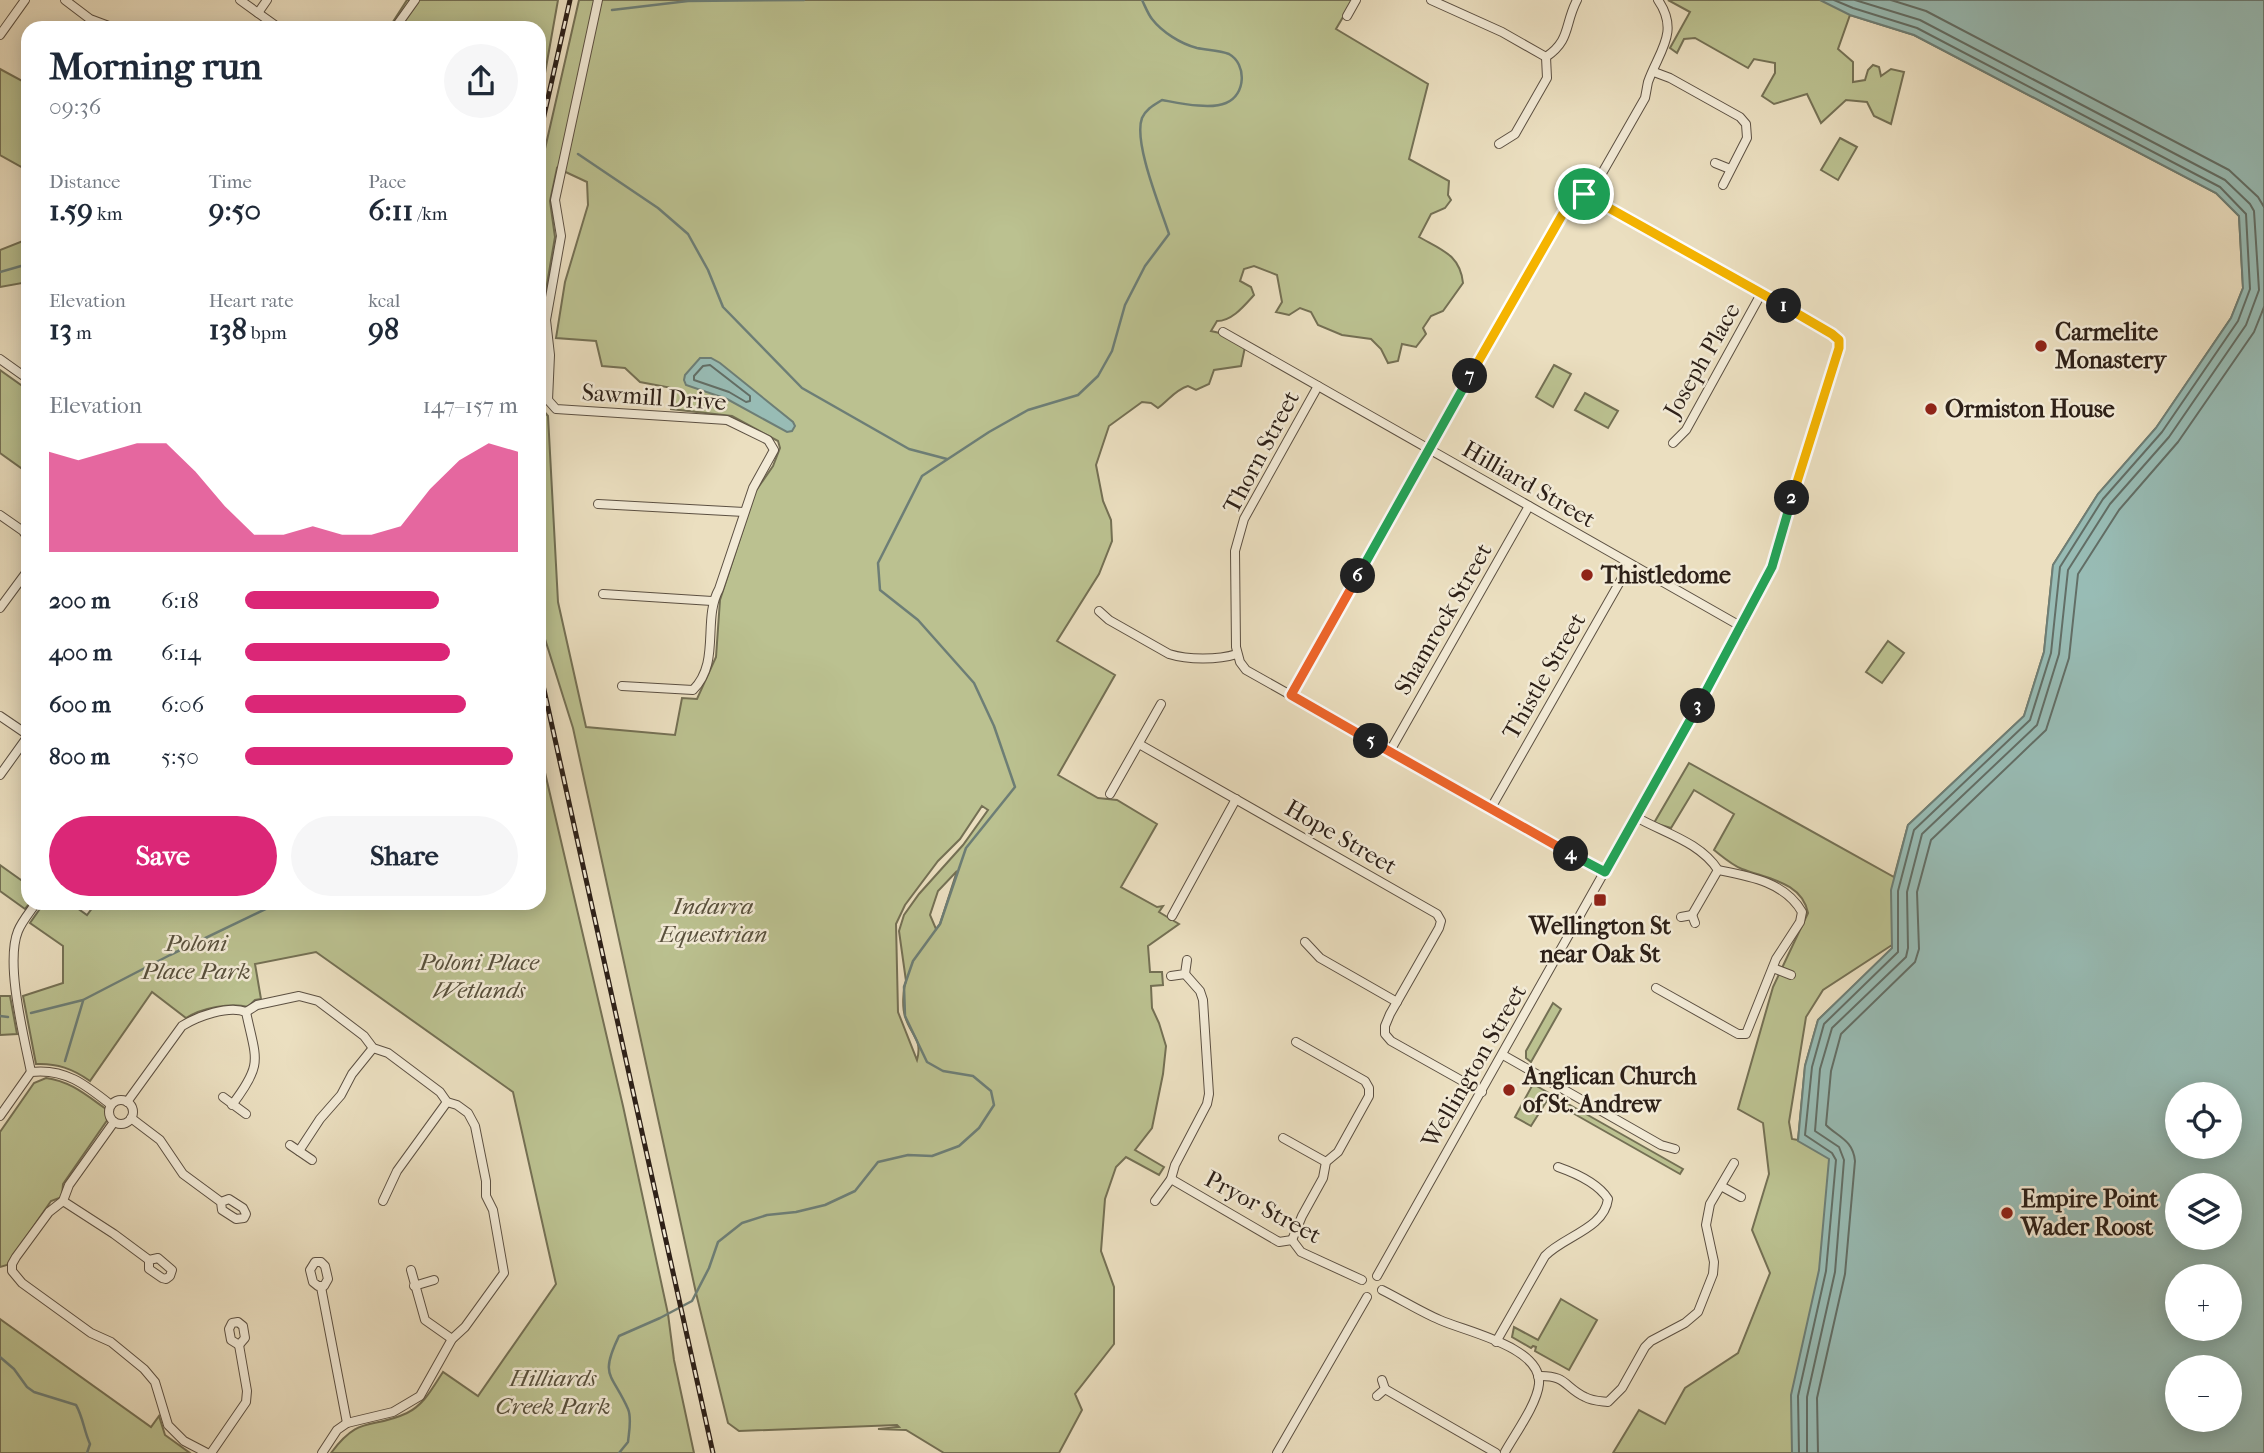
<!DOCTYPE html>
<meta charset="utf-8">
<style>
:root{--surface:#fff;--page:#f6f6f7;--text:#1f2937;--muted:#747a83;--accent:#db2777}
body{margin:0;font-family:"IM FELL French Canon",serif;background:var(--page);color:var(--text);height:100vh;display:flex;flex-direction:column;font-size:26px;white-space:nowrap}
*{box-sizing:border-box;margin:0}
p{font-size:23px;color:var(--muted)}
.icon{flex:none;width:38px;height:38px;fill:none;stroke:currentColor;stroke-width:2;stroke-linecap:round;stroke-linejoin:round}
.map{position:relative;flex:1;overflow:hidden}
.drawer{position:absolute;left:21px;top:21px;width:525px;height:889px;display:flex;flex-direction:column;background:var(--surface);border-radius:21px;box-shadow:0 4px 18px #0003}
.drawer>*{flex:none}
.buttons{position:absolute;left:2165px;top:1082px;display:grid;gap:14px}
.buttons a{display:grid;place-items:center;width:77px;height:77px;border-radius:50%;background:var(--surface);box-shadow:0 4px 18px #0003;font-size:35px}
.pin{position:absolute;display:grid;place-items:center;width:60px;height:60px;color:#fff;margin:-30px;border:4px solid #fff;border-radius:50%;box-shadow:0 2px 7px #0007}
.km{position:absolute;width:35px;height:35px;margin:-18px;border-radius:50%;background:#222;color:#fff;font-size:19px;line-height:35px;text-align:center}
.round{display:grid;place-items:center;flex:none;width:74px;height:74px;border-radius:37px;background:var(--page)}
.overview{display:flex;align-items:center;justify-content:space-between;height:119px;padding:0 28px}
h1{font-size:38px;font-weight:700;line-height:52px}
.stats{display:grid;grid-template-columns:repeat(3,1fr);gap:10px;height:119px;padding:7px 28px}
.stats div{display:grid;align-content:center}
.stats b{font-size:30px;font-weight:700}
.stats small{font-size:19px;font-weight:400}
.stats p{font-size:19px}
.chart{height:196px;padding:14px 28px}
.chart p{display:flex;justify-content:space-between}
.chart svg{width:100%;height:126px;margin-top:7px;fill:var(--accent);opacity:.7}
.primary-button{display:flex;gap:14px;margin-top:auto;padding:14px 28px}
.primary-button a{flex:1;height:80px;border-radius:42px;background:var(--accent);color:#fff;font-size:28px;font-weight:700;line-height:80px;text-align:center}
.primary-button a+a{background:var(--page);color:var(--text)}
ul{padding:0 28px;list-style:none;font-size:23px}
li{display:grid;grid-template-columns:112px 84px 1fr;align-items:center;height:52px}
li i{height:18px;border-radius:9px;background:var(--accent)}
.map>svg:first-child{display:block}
.green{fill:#bbc190;stroke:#747054;stroke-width:2;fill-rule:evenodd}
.water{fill:#98bcb5;stroke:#6d7e76;stroke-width:2;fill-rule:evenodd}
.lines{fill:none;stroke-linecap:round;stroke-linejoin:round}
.shore{stroke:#626e66;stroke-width:2}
.stream{stroke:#6d7e76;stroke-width:2.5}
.minor-casing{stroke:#5c5042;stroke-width:10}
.minor{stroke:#f2ead6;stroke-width:8}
.rail-casing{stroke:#2d2018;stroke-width:5}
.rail{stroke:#f2ead6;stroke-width:2.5;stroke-dasharray:8;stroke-linecap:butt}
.split-1-casing{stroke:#fff;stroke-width:14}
.split-2-casing{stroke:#fff;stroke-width:14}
.split-3-casing{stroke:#fff;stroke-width:14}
.split-4-casing{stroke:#fff;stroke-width:14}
.split-5-casing{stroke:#fff;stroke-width:14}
.split-6-casing{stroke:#fff;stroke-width:14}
.split-7-casing{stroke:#fff;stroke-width:14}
.split-8-casing{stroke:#fff;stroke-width:14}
.split-1{stroke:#f5b400;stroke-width:9}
.split-2{stroke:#f5b400;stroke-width:9}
.split-3{stroke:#22a559;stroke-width:9}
.split-4{stroke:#22a559;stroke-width:9}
.split-5{stroke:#f0652b;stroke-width:9}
.split-6{stroke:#f0652b;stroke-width:9}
.split-7{stroke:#22a559;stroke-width:9}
.split-8{stroke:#f5b400;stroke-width:9}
.poi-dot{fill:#8f2418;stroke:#f2ead6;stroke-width:2.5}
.labels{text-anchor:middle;stroke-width:5;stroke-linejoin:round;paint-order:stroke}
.poi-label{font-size:24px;font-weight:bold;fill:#2d2018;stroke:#f2ead6;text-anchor:start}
.street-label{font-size:24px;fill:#2d2018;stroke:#f2ead6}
.park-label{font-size:24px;font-style:italic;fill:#58503c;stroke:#f2ead6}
</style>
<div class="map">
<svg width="2264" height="1453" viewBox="0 0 2264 1453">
<rect width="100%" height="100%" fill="#ebdfc0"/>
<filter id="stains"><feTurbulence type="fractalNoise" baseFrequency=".00286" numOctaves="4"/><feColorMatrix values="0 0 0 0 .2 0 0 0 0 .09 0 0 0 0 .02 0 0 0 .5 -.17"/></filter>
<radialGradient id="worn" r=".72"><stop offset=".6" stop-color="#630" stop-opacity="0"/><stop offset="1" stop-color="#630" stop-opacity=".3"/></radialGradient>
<g class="green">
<polygon points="407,0 558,0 539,107 539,28 389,28"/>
<path d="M579,0h774l-17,29 92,55 -19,75 40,22 -1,14 3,5 -6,8 -14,6 -12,23c23,13 41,18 44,46l-20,28 -12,5 -8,12 3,6 -10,13 -14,-3 -4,17 -10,2 -7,-14 -10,-10 -29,-4 -24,-10 -7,-13 -11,-4 -11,7 -13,-3 6,-10 -5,-27 -23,-9 -10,3 -4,12 11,6 3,8c-10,11 -22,26 -37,26l-6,10 13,3 21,13 -4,19 -27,4 -5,14 -13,6 -8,-4c-13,4 -19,14 -30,22l-7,-5 -9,-1 -33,24 -13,39 7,36 8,19 1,21 -13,33 -42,67 58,34 -57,100 40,23 19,2 40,24 -36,63 36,20 6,-1 -4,6 20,12 -31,22 2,26h12l1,13 -12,1 1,22 7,15 7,23 -3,28 -11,54 -17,22 29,17 -5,8 -33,-18 -10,10 -11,32 -4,52 13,36v57l-39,50 7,16 -23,43h-115l-38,-23 -28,-1 21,-2 -2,-2 -158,6 -11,-8 -32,-130 -123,-565 -28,-89 -6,-33v-415l3,-29zM557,168l30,14 1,23 -23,77 -9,56 40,3 6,25 23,2 15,14 32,6 -1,21 61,7 46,25 2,7 -7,18 -18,26 -35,108 -4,57 -19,42 -15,-1 -7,37 -89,-8 -28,-125 -10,-186 -6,-7 2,-58 -4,-43 5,-12 10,-59 -5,-36zM982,806l6,4 -25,35 -44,49 -15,21 -5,16 7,50c-3,9 -4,26 -1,35 5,19 18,22 12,44l-19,-48 -2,-88 9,-19 33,-44 22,-22zM957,871l-17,53 -4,5 -6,-14 8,-24z"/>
<path d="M1668,0h523l62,154 -17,582 -6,505 -53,35v52l-170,125h-394l26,-43 26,14 20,-36 53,-35 32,-80 -18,-43 17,-56 -6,-51 -25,-14 35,-122 35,-74c-6,-31 -40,-34 -66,-44 -10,-4 -19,-12 -28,-19l20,-36 -40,-24 -23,38 -17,-5 35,-60 205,114 14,-52 116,-109 20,-64 9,-87 45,-71 58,-66 75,-110 12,-30 -4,-72 -23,-23 -302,-158 -64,-20 -12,34 15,13v20l12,-2 3,-10 5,-5 6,2 2,9 10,-7 13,3 -13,52 -17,-8 -7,-14 -21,-2 -25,23 -14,-29 -33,10 -12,-8 13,-23v-10l-21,-4 -6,9 -53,-30 -11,1 -7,14 -7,-5 20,-36zM1892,945v4l-74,71 -13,46 -7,74 -6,-1 -3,-17 17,-105 17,-27zM2177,1094h53v52h-53zM2177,1185h53v52h-53z"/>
<polygon points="0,69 28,84 28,180 23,168 0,155"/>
<polygon points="1840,138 1857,147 1838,180 1821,170"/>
<polygon points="28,239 28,282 0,287 0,250"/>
<polygon points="1554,365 1571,374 1553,407 1536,397"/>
<polygon points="0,370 28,390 28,473 0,453"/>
<polygon points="1585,393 1618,411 1608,428 1575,410"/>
<polygon points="1888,641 1904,653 1882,683 1866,672"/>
<path d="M539,747l84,359 45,208 6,46 20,93h-363c29,-39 40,-23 76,-40 17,-8 26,-26 36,-41l35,24 78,-112 -43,-192 -197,-140 -61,12 6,35 -6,1 -7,7c-17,-5 -47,1 -62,11l-34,-26 -62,89c-17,-12 -33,-18 -54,-17l-13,-68 40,-13v-37l-33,-23 14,-20h26l17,12 9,-12h443z"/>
<polygon points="0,865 28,885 30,903 25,909 0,891"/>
<polygon points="0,996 10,996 17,1034 0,1035"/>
<polygon points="1553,1003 1561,1009 1531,1062 1526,1058 1526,1051"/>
<path d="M46,1078c24,3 40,17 60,31l2,10 -45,65 -1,13 -11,4 -44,64 -7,2v-135l34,-49z"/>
<polygon points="1533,1084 1683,1169 1680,1174 1548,1099 1531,1126 1515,1117"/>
<polygon points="1561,1299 1597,1320 1569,1370 1535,1351 1536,1347 1533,1346 1531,1348 1512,1337 1514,1327 1538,1340"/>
<polygon points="0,1319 151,1427 159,1416 165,1435 190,1453 0,1453"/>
</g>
<g class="water">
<path d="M1820,0h444v1453h-472l-1,-58 28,-125 10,-111 -31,-18 7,-75 13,-46 74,-72 -1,-58 17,-65 116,-109 20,-64 9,-87 45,-71 58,-66 75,-110 12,-30 -4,-72 -23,-23 -302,-158 -64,-20zM2177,1094h53v52h-53zM2177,1185h53v52h-53zM2177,1276h53v52h-53zM2177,1367h53v52h-53z"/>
<polygon points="700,358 711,358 720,363 793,422 795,426 792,431 787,432 727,399 686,385 684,380 685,375"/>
</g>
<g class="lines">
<g class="shore">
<polyline points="1891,0 1926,11 2229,170 2258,197 2264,207"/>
<polygon points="710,365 750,396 750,401 746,402 729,392 694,380 694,376 703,366"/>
<polyline points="1799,1453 1798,1396 1826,1271 1836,1160 1832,1153 1805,1135 1812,1067 1824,1024 1898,952 1898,891 1914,830 2030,720 2051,653 2060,567 2103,499 2162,432 2238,321 2250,289 2246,214 2220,187 1917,28 1853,8 1834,0"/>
<polyline points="1807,1453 1807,1397 1835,1272 1844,1160 1839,1147 1815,1131 1820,1069 1832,1028 1906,957 1908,948 1907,892 1922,834 2037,725 2059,654 2068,570 2110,504 2169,437 2246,325 2259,290 2254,211 2250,204 2225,180 1920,20 1855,0"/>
<path d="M1818,1453l-1,-55 28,-124 10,-113c-2,-21 -17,-24 -29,-36l5,-54 10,-37 74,-72 4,-13 -2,-57 14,-52 115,-110 23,-72 9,-84 41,-64 59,-68 76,-110 10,-25"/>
</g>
<g class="stream">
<polyline points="612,10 688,1 804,0"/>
<polyline points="578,154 658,208 688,234 708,270 723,307 802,388 909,449 947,459"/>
<polyline points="0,272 28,264"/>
<polyline points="31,1013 83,1000 170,955 278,903"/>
<polyline points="0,1016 8,1017"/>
<polyline points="65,1061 83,1001"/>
<path d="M0,1357l14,12 13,18 7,5 42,13c7,12 8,26 14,39l-3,9"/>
<path d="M619,1453l9,-11c1,-10 4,-24 0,-33 -16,-36 -29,-32 -9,-73l41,-18 32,-17 17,-33 9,-26 24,-19 25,-8 29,-3 29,-7 30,-14 23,-29 30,-7 24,1 27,-10 20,-18 15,-23 -3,-14 -18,-15 -30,-5 -16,-9 -22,-46 -1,-29 9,-26 27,-37 26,-76 49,-61 -21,-61 -20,-43 -56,-63 -38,-30 -2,-27 44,-87 67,-44 39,-22 50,-15 20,-19 14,-25 13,-46 20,-39 24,-32c-8,-25 -36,-92 -27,-116 4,-9 12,-13 20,-18 17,3 48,10 64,3 20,-8 21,-39 3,-49 -9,-4 -23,-4 -32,-6 -16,-4 -35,-16 -45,-29 -4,-5 -7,-13 -10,-19"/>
</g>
<g class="minor-casing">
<g id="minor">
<polyline points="65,0 90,19 114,28"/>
<polyline points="240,0 279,28"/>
<path d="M598,0l-43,200 6,36 -15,84 4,35 -2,45 8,9 171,11 41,20 6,10 -21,38 -34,101c-17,31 2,73 -26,101l-71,-4"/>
<polyline points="1431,0 1502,32 1546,57"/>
<polyline points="258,13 267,0"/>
<polyline points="1347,16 1356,0"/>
<polyline points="395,28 415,0"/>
<polyline points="0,35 25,0"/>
<polyline points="1654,72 1670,78 1740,117 1746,124 1747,138 1723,185"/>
<path d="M1499,144l16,-10 32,-56 -1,-21c25,-17 18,-32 31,-57"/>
<polyline points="1715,163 1730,169"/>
<path d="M1589,196l56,-98c1,-5 2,-11 3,-16 11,-31 32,-50 10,-82"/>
<polyline points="1223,332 1742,627"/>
<polyline points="0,359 28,379"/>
<polyline points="1318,386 1244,519 1235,551 1236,647 1240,662 1246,670 1605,872"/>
<polyline points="1673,443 1686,430 1761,294"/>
<polyline points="598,504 744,512"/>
<polyline points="0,515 23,531 28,538"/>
<polyline points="603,594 712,601"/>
<polyline points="0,608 28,570"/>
<path d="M1099,611l10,9 60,34c19,6 49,6 68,0"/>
<polyline points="1291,695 1565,210 1579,195 1589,196 1832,334 1839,340 1839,348 1794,492 1779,547 1772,567 1742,627 1377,1276"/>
<polyline points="0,716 28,735"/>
<polyline points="1139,744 1437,914 1441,921 1439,928 1390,1014 1385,1026 1385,1034 1391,1041 1482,1092"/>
<polyline points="1390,751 1529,506"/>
<polyline points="0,775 28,736"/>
<polyline points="1110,794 1161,704"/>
<polyline points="1491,808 1630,564"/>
<path d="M1636,817c28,16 64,25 82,53 31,6 67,12 84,42l-2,10 -24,37 -30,75h-8l-82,-46"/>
<polyline points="1692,915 1718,870"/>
<polyline points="1172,916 1236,799"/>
<polyline points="1681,917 1692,915 1695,923"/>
<polyline points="1305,942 1320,958 1397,1002"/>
<polyline points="1773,968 1791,975"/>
<polyline points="1171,976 1185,974 1187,960"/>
<polyline points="1503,1055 1661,1145 1675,1149"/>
<path d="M31,1072c-7,-35 -26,-109 -13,-141 4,-10 12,-19 18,-28"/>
<polyline points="223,1097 246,1114"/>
<circle cx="121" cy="1112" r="12"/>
<path d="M127,1102l55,-76c16,-10 47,-21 64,-14l11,-7 42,-9 19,5 46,35 9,12 15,5 52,39 7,10 10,3 11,8 7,13 11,55v15l7,14 11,63 -39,54 -13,12 -32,57 -27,16 -46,11 -10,7 -15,23"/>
<path d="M232,1105c32,-42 24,-45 14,-93"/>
<path d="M0,1116l31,-44c34,-4 55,13 80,33"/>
<polyline points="131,1118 160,1140 183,1174 221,1202 222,1210 236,1219 244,1218 246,1214 243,1208 229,1199 221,1202"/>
<polyline points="114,1122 69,1185 63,1201 49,1212 16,1257 12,1264 12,1271 22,1283 91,1333 111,1342 144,1369 155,1382 168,1425 184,1441 207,1453"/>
<polyline points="1283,1138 1326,1162"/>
<polyline points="290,1145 312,1160"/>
<polyline points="299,1151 320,1119 341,1095 352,1074 373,1048"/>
<polyline points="1171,1179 1279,1242 1292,1240 1301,1252 1362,1280"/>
<polyline points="1721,1186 1741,1197"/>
<polyline points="63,1201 114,1234 149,1260 158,1258 172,1270 170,1276 166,1279 162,1278 149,1269 149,1260"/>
<polyline points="383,1201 397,1171 447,1102"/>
<polyline points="1155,1201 1171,1179 1175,1165 1207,1104 1209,1094 1203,1000 1200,991 1185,974"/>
<polyline points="1292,1240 1302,1216 1323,1178 1326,1162 1338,1152 1369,1096 1369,1088 1365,1081 1296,1042"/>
<polygon points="315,1262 321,1262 325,1266 328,1279 324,1286 318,1286 313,1282 310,1270"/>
<polyline points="411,1270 425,1320 452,1339"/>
<polyline points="414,1286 434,1280"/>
<polyline points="321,1287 347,1423"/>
<path d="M1382,1290c20,10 39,22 58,30 27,12 102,27 99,64 -2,20 -24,50 -34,68"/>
<polygon points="238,1322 243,1326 245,1338 239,1345 231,1340 229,1329 232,1323"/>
<path d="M1496,1342l49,-86c19,-20 59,-27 63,-57 -10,-16 -33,-26 -50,-32"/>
<path d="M1538,1376c29,-1 26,11 47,21 7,4 15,4 23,5l14,-14 23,-41 6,-6 34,-18 13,-11 15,-38 1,-12 -8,-37 4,-21 24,-41"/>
<polyline points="1385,1389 1496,1453"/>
<polyline points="1377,1396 1385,1389 1382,1380"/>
<polyline points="211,1453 246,1402 247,1391 239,1345"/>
<polyline points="1277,1453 1367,1297"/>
</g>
</g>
<use href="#minor" class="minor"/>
<g class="rail-casing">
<g id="rail">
<polyline points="539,138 570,0"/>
<polyline points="539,667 713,1453"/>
</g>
</g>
<use href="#rail" class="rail"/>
</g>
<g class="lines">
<g class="split-1-casing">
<polyline id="split-1" points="1584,194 1784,306"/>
</g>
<g class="split-2-casing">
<polyline id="split-2" points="1784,306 1832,334 1839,340 1839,348 1792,498"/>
</g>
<g class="split-3-casing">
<polyline id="split-3" points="1698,706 1772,567 1792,498"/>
</g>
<g class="split-4-casing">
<polyline id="split-4" points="1571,854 1605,872 1698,706"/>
</g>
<g class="split-5-casing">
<polyline id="split-5" points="1371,741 1571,854"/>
</g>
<g class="split-6-casing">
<polyline id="split-6" points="1358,576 1291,695 1371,741"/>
</g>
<g class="split-7-casing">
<polyline id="split-7" points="1358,576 1470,376"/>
</g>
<g class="split-8-casing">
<polyline id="split-8" points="1470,376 1565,210 1575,198 1584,194"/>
</g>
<use href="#split-1" class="split-1"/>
<use href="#split-2" class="split-2"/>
<use href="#split-3" class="split-3"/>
<use href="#split-4" class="split-4"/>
<use href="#split-5" class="split-5"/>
<use href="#split-6" class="split-6"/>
<use href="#split-7" class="split-7"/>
<use href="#split-8" class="split-8"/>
</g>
<g class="poi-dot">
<circle cx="2041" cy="346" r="7"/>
<circle cx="1931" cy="409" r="7"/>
<circle cx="1587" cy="575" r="7"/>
<rect x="1593" y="893" width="14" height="14" rx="3.5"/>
<circle cx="1509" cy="1090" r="7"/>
<circle cx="2007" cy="1213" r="7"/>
</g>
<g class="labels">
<g class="poi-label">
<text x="2055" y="340">Carmelite<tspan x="2055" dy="28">Monastery</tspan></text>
<text x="1945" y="417">Ormiston House</text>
<text x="1601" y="583">Thistledome</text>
<text x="1600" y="934" text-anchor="middle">Wellington St<tspan x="1600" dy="28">near Oak St</tspan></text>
<text x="1523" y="1084">Anglican Church<tspan x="1523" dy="28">of St. Andrew</tspan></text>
<text x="2021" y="1207">Empire Point<tspan x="2021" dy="28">Wader Roost</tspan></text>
</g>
<g class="street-label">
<text transform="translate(1702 360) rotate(-60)" y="8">Joseph Place</text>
<text transform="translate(654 397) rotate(4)" y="8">Sawmill Drive</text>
<text transform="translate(1261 452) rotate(-62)" y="8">Thorn Street</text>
<text transform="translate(1529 484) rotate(30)" y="8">Hilliard Street</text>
<text transform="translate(1443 619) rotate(-60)" y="8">Shamrock Street</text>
<text transform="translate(1544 676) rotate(-60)" y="8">Thistle Street</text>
<text transform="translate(1341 837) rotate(30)" y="8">Hope Street</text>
<text transform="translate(1474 1066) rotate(-60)" y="8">Wellington Street</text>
<text transform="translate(1263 1207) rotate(28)" y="8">Pryor Street</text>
</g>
<g class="park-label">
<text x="713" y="914">Indarra<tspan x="713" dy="28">Equestrian</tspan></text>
<text x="196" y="951">Poloni<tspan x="196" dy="28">Place Park</tspan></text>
<text x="479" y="970">Poloni Place<tspan x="479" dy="28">Wetlands</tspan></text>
<text x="553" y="1386">Hilliards<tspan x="553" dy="28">Creek Park</tspan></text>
</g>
</g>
<rect width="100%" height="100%" filter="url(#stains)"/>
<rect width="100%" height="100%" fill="url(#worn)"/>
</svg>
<div class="buttons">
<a><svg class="icon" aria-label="locate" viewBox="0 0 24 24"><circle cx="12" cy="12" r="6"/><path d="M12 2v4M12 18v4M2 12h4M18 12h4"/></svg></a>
<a><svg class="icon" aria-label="layers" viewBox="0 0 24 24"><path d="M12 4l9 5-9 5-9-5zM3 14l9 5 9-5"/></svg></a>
<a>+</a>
<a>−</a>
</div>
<div class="pin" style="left:1584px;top:194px;background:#1e9e55"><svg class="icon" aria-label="arrive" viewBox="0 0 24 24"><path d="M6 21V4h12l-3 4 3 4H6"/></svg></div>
<b class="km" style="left:1784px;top:306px">1</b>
<b class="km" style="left:1792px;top:498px">2</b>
<b class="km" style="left:1698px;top:706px">3</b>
<b class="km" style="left:1571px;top:854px">4</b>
<b class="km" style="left:1371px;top:741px">5</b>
<b class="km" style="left:1358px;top:576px">6</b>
<b class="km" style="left:1470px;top:376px">7</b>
<section class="drawer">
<div class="overview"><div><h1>Morning run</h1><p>09:36</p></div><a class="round"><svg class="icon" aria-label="share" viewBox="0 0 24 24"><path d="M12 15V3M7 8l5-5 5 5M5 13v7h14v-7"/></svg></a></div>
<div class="stats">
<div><p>Distance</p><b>1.59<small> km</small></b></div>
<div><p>Time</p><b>9:50</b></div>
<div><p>Pace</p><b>6:11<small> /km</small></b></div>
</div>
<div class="stats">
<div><p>Elevation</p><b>13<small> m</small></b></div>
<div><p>Heart rate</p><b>138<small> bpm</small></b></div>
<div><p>kcal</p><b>98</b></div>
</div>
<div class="chart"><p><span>Elevation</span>147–157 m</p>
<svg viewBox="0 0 160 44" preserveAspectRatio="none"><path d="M0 44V9L10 12L20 9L30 6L40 6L50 16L60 28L70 38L80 38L90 35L100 38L110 38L120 35L130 22L140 12L150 6L160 9V44z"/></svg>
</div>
<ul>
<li><b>200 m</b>6:18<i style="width:71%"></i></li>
<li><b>400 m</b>6:14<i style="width:75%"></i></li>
<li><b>600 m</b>6:06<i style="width:81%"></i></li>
<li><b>800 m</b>5:50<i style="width:98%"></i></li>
</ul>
<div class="primary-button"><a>Save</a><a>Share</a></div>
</section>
</div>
